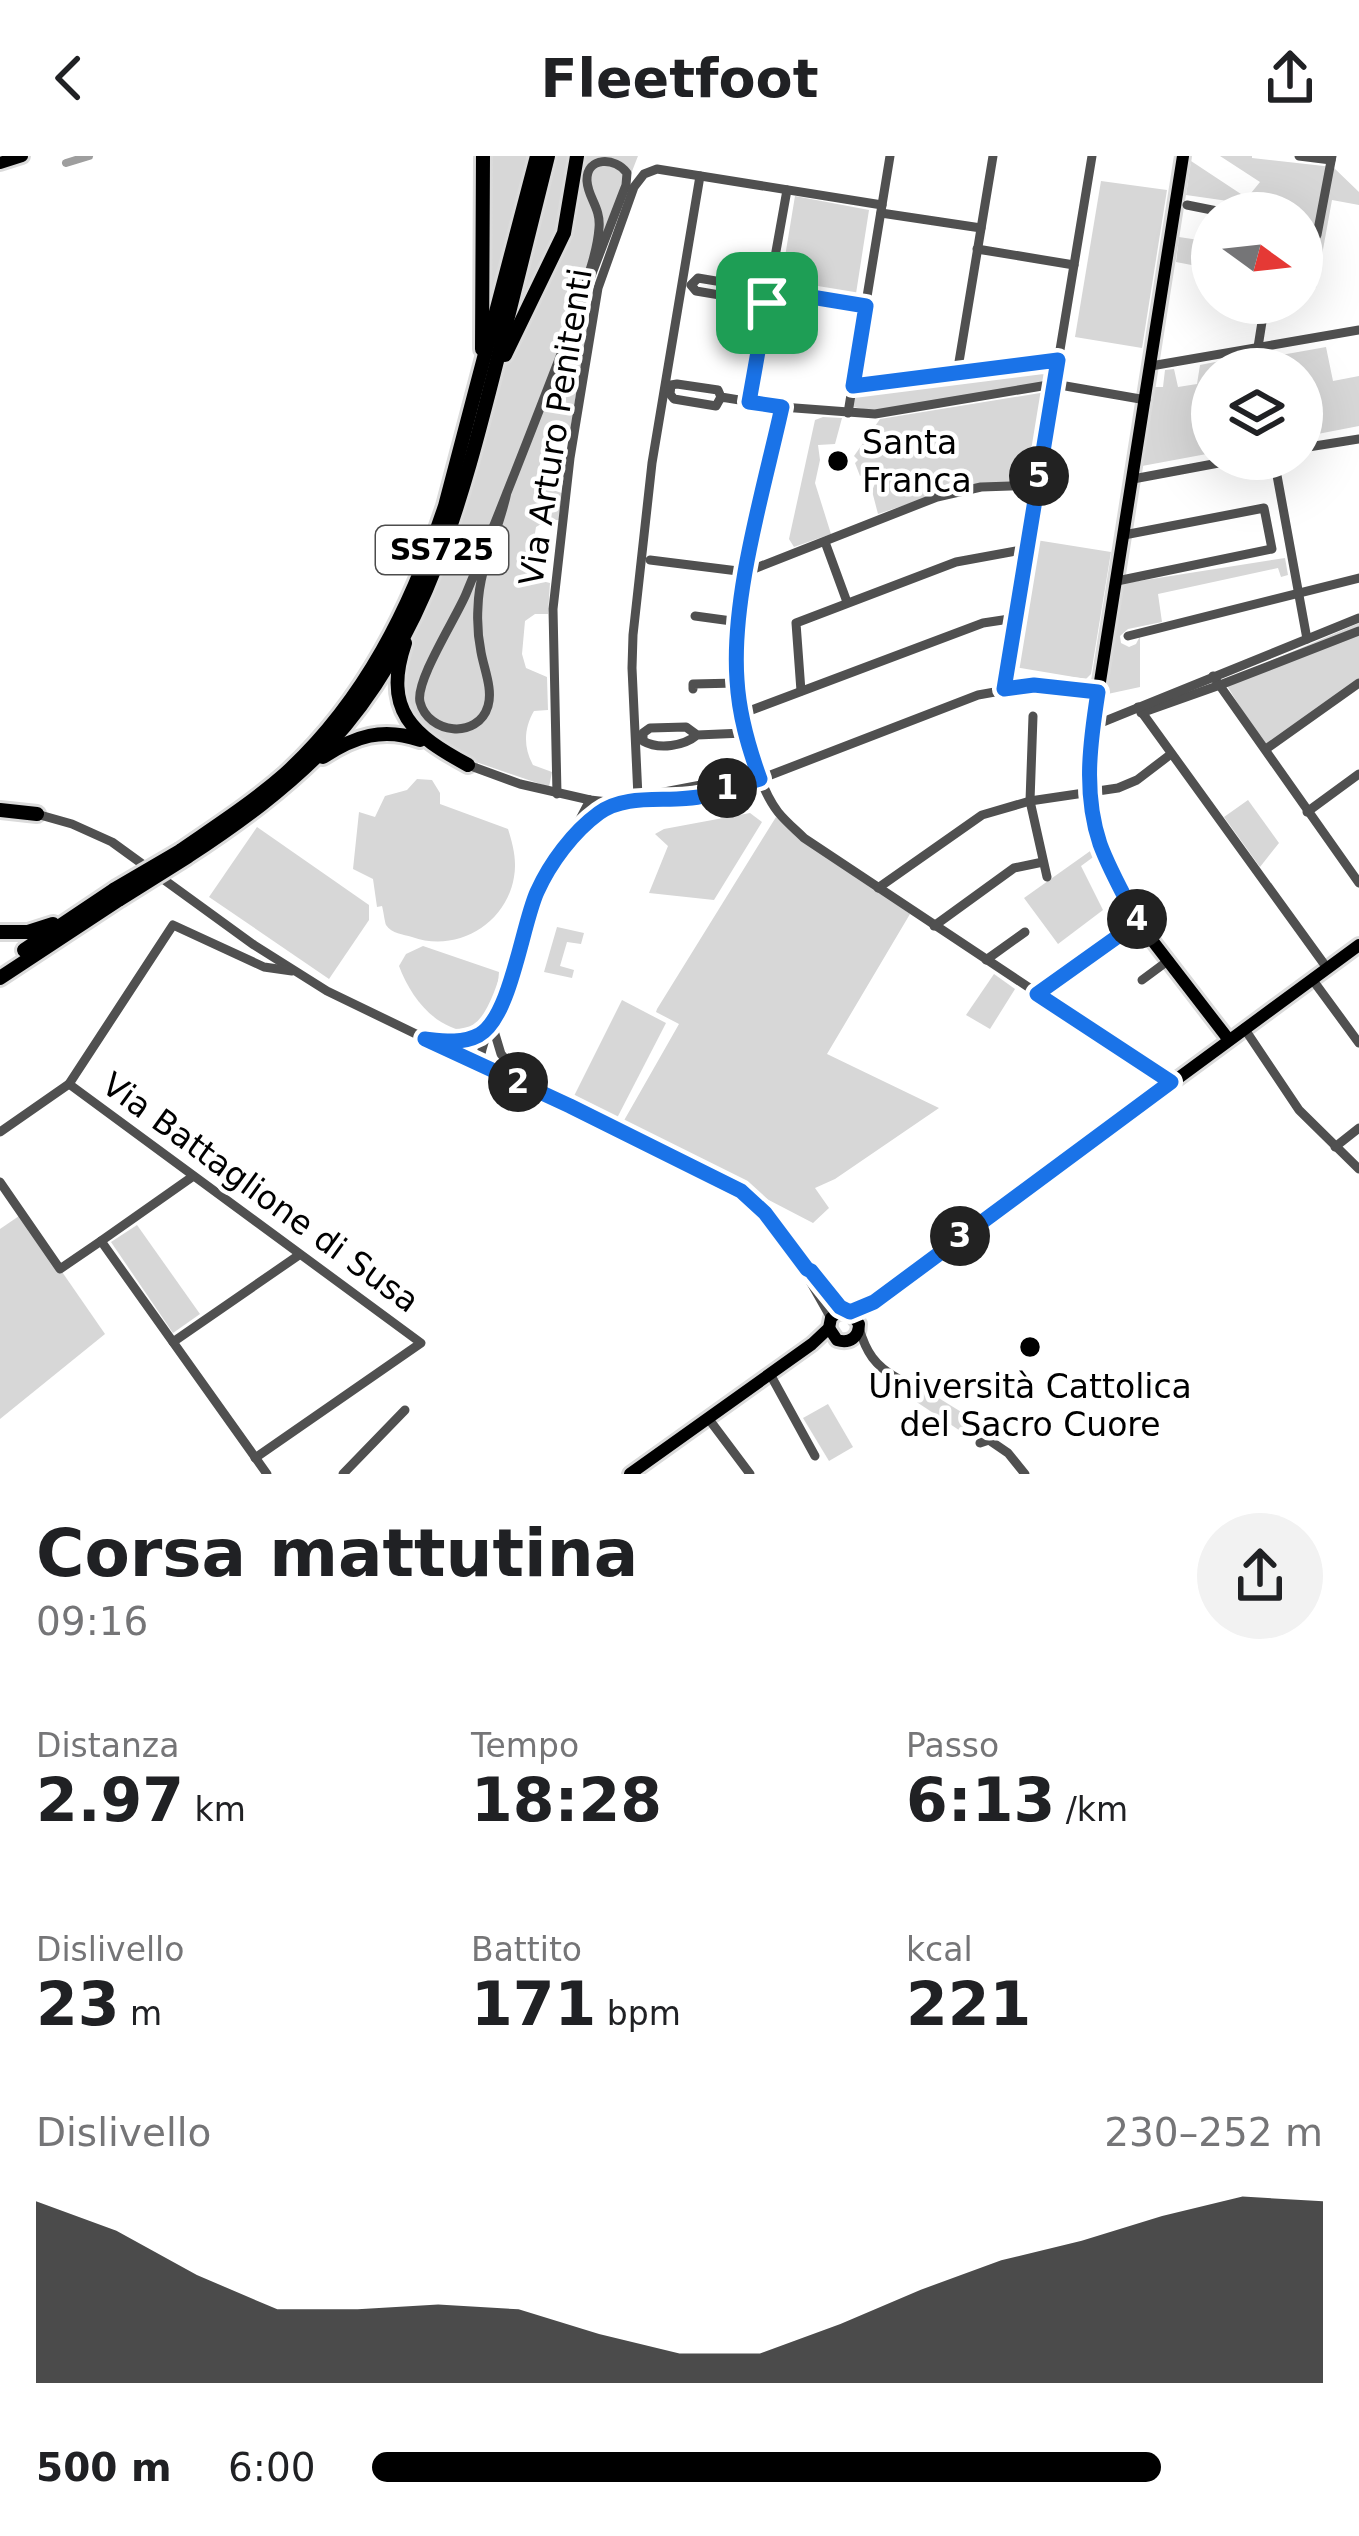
<!DOCTYPE html>
<html lang="it">
<meta charset="utf-8">
<style>
:root{--surface:#fff;--page:#f2f2f2;--text:#202124;--muted:#757577;--accent:#000}
body{margin:0;font-family:"DejaVu Sans",sans-serif;background:var(--page);color:var(--text);height:100vh;display:flex;flex-direction:column;font-size:45px;white-space:nowrap}
*{box-sizing:border-box;margin:0}
p{font-size:39px;color:var(--muted)}
.icon{flex:none;width:66px;height:66px;fill:none;stroke:currentColor;stroke-width:2;stroke-linecap:round;stroke-linejoin:round}
.map{position:relative;height:1318px;overflow:hidden}
.details{display:flex;flex-direction:column;background:var(--surface);flex:1}
.details>*{flex:none}
.needle{width:78px;rotate:105deg}
.controls{position:absolute;left:1191px;top:36px;display:grid;gap:24px}
.controls a{display:grid;place-items:center;width:132px;height:132px;border-radius:50%;background:var(--surface);box-shadow:0 12px 48px #0002;font-size:60px}
.pin{position:absolute;display:grid;place-items:center;width:102px;height:102px;color:#fff;margin:-51px;border-radius:24px;box-shadow:0 6px 18px #0006}
.km{position:absolute;width:60px;height:60px;margin:-30px;border-radius:50%;background:#222;color:#fff;font-size:33px;line-height:60px;text-align:center}
.round{display:grid;place-items:center;flex:none;width:126px;height:126px;border-radius:63px;background:var(--page)}
.summary{display:flex;align-items:center;justify-content:space-between;height:204px;padding:0 36px}
h1{font-size:66px;font-weight:600;line-height:90px}
.stats{display:grid;grid-template-columns:repeat(3,1fr);gap:18px;height:204px;padding:12px 36px}
.stats div{display:grid;align-content:center}
.stats b{font-size:60px;font-weight:600}
.stats small{font-size:33px;font-weight:400}
.stats p{font-size:33px}
.chart{height:336px;padding:24px 36px}
.chart p{display:flex;justify-content:space-between}
.chart svg{width:100%;height:216px;margin-top:12px;fill:var(--accent);opacity:.7}
ul{padding:0 36px;list-style:none;font-size:39px}
li{display:grid;grid-template-columns:192px 144px 1fr;align-items:center;height:90px}
li i{height:30px;border-radius:15px;background:var(--accent)}
header{display:flex;justify-content:space-between;align-items:center;height:156px;padding:0 36px;background:var(--surface);font-size:54px;font-weight:600}
.map>svg:first-child{display:block}
.green{fill:#d7d7d7}
.lines{fill:none;stroke-linecap:round;stroke-linejoin:round}
.canal{stroke:#9e9e9e;stroke-width:8}
.major-casing{stroke:#dbdbdb;stroke-width:18}
.highway-casing{stroke:#dbdbdb;stroke-width:20}
.minor{stroke:#505050;stroke-width:9}
.major{stroke:#000;stroke-width:12}
.highway{stroke:#000;stroke-width:14}
.highway-bridge-casing{stroke:#dbdbdb;stroke-width:20;stroke-linecap:butt}
.highway-bridge{stroke:#000;stroke-width:14}
.route-casing{stroke:#fff;stroke-width:24}
.route{stroke:#1a73e8;stroke-width:15}
.poi-dot{fill:#000;stroke:#fff;stroke-width:4.5}
.labels{text-anchor:middle;stroke-width:9;stroke-linejoin:round;paint-order:stroke}
.shield{fill:#fff;stroke:#4c4c4c;stroke-width:3}
.shield-label{font-size:30px;font-weight:bold;fill:#000}
.street-label{font-size:33px;fill:#000;stroke:#fff}
.poi-label{font-size:33px;fill:#000;stroke:#fff;text-anchor:start}
</style>
<header><svg class="icon" aria-label="back" viewBox="0 0 24 24"><path d="M15 5l-7 7 7 7"/></svg>Fleetfoot<svg class="icon" aria-label="share" viewBox="0 0 24 24"><path d="M12 15V3M7 8l5-5 5 5M5 13v7h14v-7"/></svg></header>
<div class="map">
<svg width="1359" height="1318" viewBox="0 0 1359 1318">
<rect width="100%" height="100%" fill="#fff"/>
<g class="green">
<polygon points="488,0 527,0 486,173"/>
<polygon points="552,0 569,0 553,85 506,181"/>
<path d="M578,0h60l-43,110 -13,59 5,3 -17,103 -10,-2 -15,12c-5,27 -15,43 17,52l-3,27h-11l-12,7 -6,37 1,9 7,7 12,3 -2,31h-13l-10,7 -3,33 4,14 21,9 1,33 -14,1c-10,17 -11,36 -1,54l19,7 -3,15 -73,-25 -48,-27 -18,-22 -6,-18 -1,-23 7,-25 47,-113 42,-152 15,-46 26,-35 24,-68z"/>
<polygon points="1220,0 1252,0 1252,2 1333,11 1359,36 1359,49 1332,44 1316,132 1302,129 1302,57 1254,57 1236,54 1235,46 1186,39 1191,5 1247,42 1260,26"/>
<polygon points="1101,25 1167,34 1142,192 1075,181"/>
<polygon points="795,40 869,54 855,144 780,131"/>
<polygon points="1179,81 1212,86 1212,113 1176,106"/>
<polygon points="1326,191 1333,225 1359,220 1359,270 1302,281 1302,213 1212,213 1212,297 1142,310 1155,231 1163,231 1165,214 1174,213 1178,231 1197,228 1200,209 1246,200 1247,205"/>
<polygon points="1054,208 1052,225 874,255 853,251 855,232"/>
<polygon points="1046,236 1031,325 938,338 878,358 872,335 877,322 875,313 860,320 855,307 858,304 854,300 880,263"/>
<polygon points="823,261 842,262 835,288 818,289 820,304 815,327 831,378 794,391 789,383 815,264"/>
<polygon points="1036,384 1111,396 1091,518 1086,523 1015,511"/>
<polygon points="1285,402 1288,419 1281,421 1278,412 1158,438 1162,466 1128,473 1120,480 1121,487 1129,491 1136,488 1140,480 1140,531 1103,539 1120,428"/>
<polygon points="1359,467 1359,527 1266,593 1224,525"/>
<path d="M417,623l15,1 8,13v11l68,25c5,16 9,31 6,48 -8,48 -58,76 -102,60 -9,-3 -20,-3 -26,-12 -1,-2 -3,-16 -4,-19l-5,1 -4,-28 -20,-10 6,-57 16,5 10,-21 22,-6z"/>
<polygon points="1248,644 1279,687 1260,711 1224,661"/>
<polygon points="750,657 762,666 714,744 649,737 668,690 655,678 664,673"/>
<polygon points="776,661 910,758 827,898 939,952 835,1023 815,1032 829,1052 813,1067 622,968 679,868 656,856 657,853"/>
<polygon points="257,671 369,749 369,764 329,823 209,741"/>
<polygon points="1093,693 1096,699 1081,710 1103,754 1058,788 1024,742"/>
<polygon points="557,771 584,777 581,788 567,786 560,810 574,814 572,822 544,816"/>
<path d="M423,790l76,26c-1,22 -12,44 -28,60 -36,-3 -60,-34 -72,-66l7,-12z"/>
<polygon points="994,818 1015,833 990,873 966,859"/>
<polygon points="622,844 666,867 616,964 573,942"/>
<polygon points="22,1058 105,1178 0,1263 0,1073"/>
<polygon points="137,1069 200,1158 173,1177 111,1086"/>
<polygon points="911,1225 984,1270 974,1284 903,1237"/>
<polygon points="828,1248 853,1291 829,1305 803,1262"/>
</g>
<g class="lines">
<polyline class="canal" points="66,7 89,0"/>
<g class="major-casing">
<g id="major">
<polyline points="1183,0 1093,570 1088,618 1096,672 1102,693 1138,766 1229,884"/>
<polyline points="0,7 22,0"/>
<path d="M829,1172l8,12c13,4 22,-3 22,-16l-9,-12"/>
<polyline points="630,1318 812,1188 829,1172 831,1162 837,1157 858,1154 874,1146 1359,789"/>
</g>
</g>
<g class="highway-casing">
<g id="highway">
<polyline points="482,193 483,0"/>
<polyline points="505,199 564,77 577,0"/>
<path d="M405,487c-23,68 8,92 63,122"/>
<path d="M323,601c32,-21 60,-30 97,-17"/>
<polyline points="0,654 37,658"/>
<path d="M180,695c36,-25 72,-48 105,-77 80,-73 126,-167 160,-268l92,-350"/>
<path d="M187,701c52,-34 100,-69 143,-114 97,-105 133,-248 167,-382 17,-69 34,-137 51,-205"/>
<polyline points="0,776 28,776 53,768"/>
<polyline points="24,794 115,733"/>
<polyline points="0,822 120,743"/>
</g>
</g>
<g class="minor">
<polyline points="1299,0 1331,4"/>
<polyline points="700,20 652,307 633,479 632,512 638,641 701,629 724,615 755,611"/>
<polyline points="1187,49 1227,57"/>
<polyline points="881,57 981,72"/>
<polyline points="1302,77 1317,79 1332,0"/>
<polyline points="977,93 1074,109"/>
<polyline points="767,147 696,135 691,129 698,122 866,150"/>
<polyline points="1258,191 1265,147"/>
<polyline points="1151,210 1359,174"/>
<polyline points="957,218 993,0"/>
<polyline points="853,230 1058,204"/>
<polyline points="721,241 716,250 674,243 670,238 671,229 677,228 718,234 721,241 782,251 875,258 1054,228 1146,244"/>
<polyline points="749,246 787,34"/>
<path d="M782,251c-26,116 -67,239 -28,355 6,17 13,36 24,50 8,10 18,18 26,26l367,244"/>
<polyline points="848,257 890,0"/>
<polyline points="1302,292 1359,283"/>
<polyline points="1274,303 1307,483"/>
<polyline points="1133,323 1240,303"/>
<path d="M507,336c-8,39 -28,74 -29,115 -1,15 0,30 3,45 3,17 12,37 7,54 -10,34 -60,28 -68,-4 -5,-21 36,-84 46,-108 56,-135 107,-272 160,-409l1,-12c-11,-16 -41,-17 -40,8 1,17 14,27 12,47 -2,28 -15,58 -23,85"/>
<polyline points="825,386 847,446"/>
<polyline points="650,404 746,416 937,341 981,331 1037,329"/>
<polyline points="1117,425 1272,393 1264,352 1124,379"/>
<polyline points="695,460 739,466"/>
<polyline points="1128,480 1359,422"/>
<polyline points="1213,520 1359,727"/>
<polyline points="693,533 693,528 737,527"/>
<polyline points="1004,533 1092,0"/>
<polyline points="801,535 796,467 956,406 1027,393"/>
<polyline points="1138,551 1327,812"/>
<polyline points="1141,557 1220,529 1359,475"/>
<polyline points="741,558 983,467 1016,462"/>
<polyline points="1033,560 1030,645 1047,721"/>
<polyline points="1093,570 1359,462"/>
<path d="M697,579c-13,11 -38,15 -54,6v-8l7,-5 36,-1 11,8 47,-2"/>
<polyline points="1266,593 1359,527"/>
<polyline points="468,609 520,628 590,644 617,647 705,640 768,620 978,539 1034,529 1098,536"/>
<polyline points="557,638 553,453 570,302 598,132 634,31 644,18 657,13 882,49"/>
<polyline points="1307,656 1359,618"/>
<polyline points="33,657 72,668 112,686 254,789 327,835 741,1035 765,1057 807,1113 811,1115 845,1155"/>
<polyline points="570,682 590,644"/>
<polyline points="878,732 982,659 1030,645 1118,632 1137,624 1171,598"/>
<polyline points="934,770 1014,712 1043,706"/>
<polyline points="986,804 1025,776"/>
<polyline points="1312,823 1359,887"/>
<polyline points="1142,824 1169,804"/>
<polyline points="1037,838 1138,766"/>
<polyline points="1244,872 1299,954 1359,1013"/>
<polyline points="495,878 501,898 523,924"/>
<path d="M436,884c20,1 34,2 51,-11"/>
<path d="M479,908c5,-34 24,-63 36,-96 10,-33 14,-68 33,-97 14,-22 45,-43 42,-71"/>
<polyline points="69,928 421,1187 255,1302"/>
<polyline points="0,976 69,928 173,769 264,811 292,815"/>
<polyline points="1335,991 1359,972"/>
<polyline points="0,1026 60,1113 101,1085 267,1318"/>
<polyline points="101,1085 192,1021"/>
<polyline points="807,1113 806,1118 831,1162"/>
<path d="M859,1172c7,24 16,38 38,50"/>
<polyline points="173,1186 299,1099"/>
<polyline points="770,1218 815,1300"/>
<polyline points="708,1262 750,1318"/>
<polyline points="980,1287 989,1284 1008,1297 1025,1318"/>
<polyline points="343,1318 405,1254"/>
</g>
<use href="#major" class="major"/>
<use href="#highway" class="highway"/>
<g class="highway-bridge-casing">
<g id="highway-bridge">
<polyline points="115,733 180,695"/>
<polyline points="120,743 187,701"/>
</g>
</g>
<use href="#highway-bridge" class="highway-bridge"/>
</g>
<g class="lines">
<g class="route-casing">
<path id="route" d="M769,134l97,16 -13,80 205,-26 -54,329 30,-4 64,7c-8,51 -15,101 2,152 10,27 25,53 38,78l-101,72 134,88 -297,220 -24,10 -10,-5 -29,-36 -4,-2 -42,-56 -24,-22 -171,-85 -145,-67c18,2 37,5 54,-4 32,-18 43,-110 58,-143 13,-29 36,-60 62,-79 30,-22 74,-8 108,-18 17,-5 35,-11 53,-16 -12,-33 -21,-64 -23,-99 -6,-83 27,-191 45,-273l-33,-5z"/>
</g>
<use href="#route" class="route"/>
</g>
<g class="poi-dot">
<circle cx="838" cy="305" r="12"/>
<circle cx="1030" cy="1191" r="12"/>
</g>
<g class="labels">
<rect class="shield" x="376" y="370" width="132" height="48" rx="9"/>
<g class="shield-label">
<text x="442" y="404">SS725</text>
</g>
<g class="street-label">
<text transform="translate(555 271) rotate(-81)" y="12">Via Arturo Penitenti</text>
<text transform="translate(261 1036) rotate(36)" y="12">Via Battaglione di Susa</text>
</g>
<g class="poi-label">
<text x="862" y="298">Santa<tspan x="862" dy="38">Franca</tspan></text>
<text x="1030" y="1242" text-anchor="middle">Università Cattolica<tspan x="1030" dy="38">del Sacro Cuore</tspan></text>
</g>
</g>
</svg>
<div class="controls">
<a><svg class="needle" viewBox="-14 -14 28 28"><path d="M0-13l5 13h-10z" fill="#e53935"/><path d="M0 13l5-13h-10z" fill="#757577"/></svg></a>
<a><svg class="icon" aria-label="layers" viewBox="0 0 24 24"><path d="M12 4l9 5-9 5-9-5zM3 14l9 5 9-5"/></svg></a>
</div>
<div class="pin" style="left:767px;top:147px;background:#1e9e55"><svg class="icon" aria-label="arrive" viewBox="0 0 24 24"><path d="M6 21V4h12l-3 4 3 4H6"/></svg></div>
<b class="km" style="left:727px;top:632px">1</b>
<b class="km" style="left:518px;top:926px">2</b>
<b class="km" style="left:960px;top:1080px">3</b>
<b class="km" style="left:1137px;top:763px">4</b>
<b class="km" style="left:1039px;top:320px">5</b>
</div>
<section class="details">
<div class="summary"><div><h1>Corsa mattutina</h1><p>09:16</p></div><a class="round"><svg class="icon" aria-label="share" viewBox="0 0 24 24"><path d="M12 15V3M7 8l5-5 5 5M5 13v7h14v-7"/></svg></a></div>
<div class="stats">
<div><p>Distanza</p><b>2.97<small> km</small></b></div>
<div><p>Tempo</p><b>18:28</b></div>
<div><p>Passo</p><b>6:13<small> /km</small></b></div>
</div>
<div class="stats">
<div><p>Dislivello</p><b>23<small> m</small></b></div>
<div><p>Battito</p><b>171<small> bpm</small></b></div>
<div><p>kcal</p><b>221</b></div>
</div>
<div class="chart"><p><span>Dislivello</span>230–252 m</p>
<svg viewBox="0 0 160 44" preserveAspectRatio="none"><path d="M0 44V7L10 13L20 22L30 29L40 29L50 28L60 29L70 34L80 38L90 38L100 32L110 25L120 19L130 15L140 10L150 6L160 7V44z"/></svg>
</div>
<ul>
<li><b>500 m</b>6:00<i style="width:83%"></i></li>
</ul>
</section>
